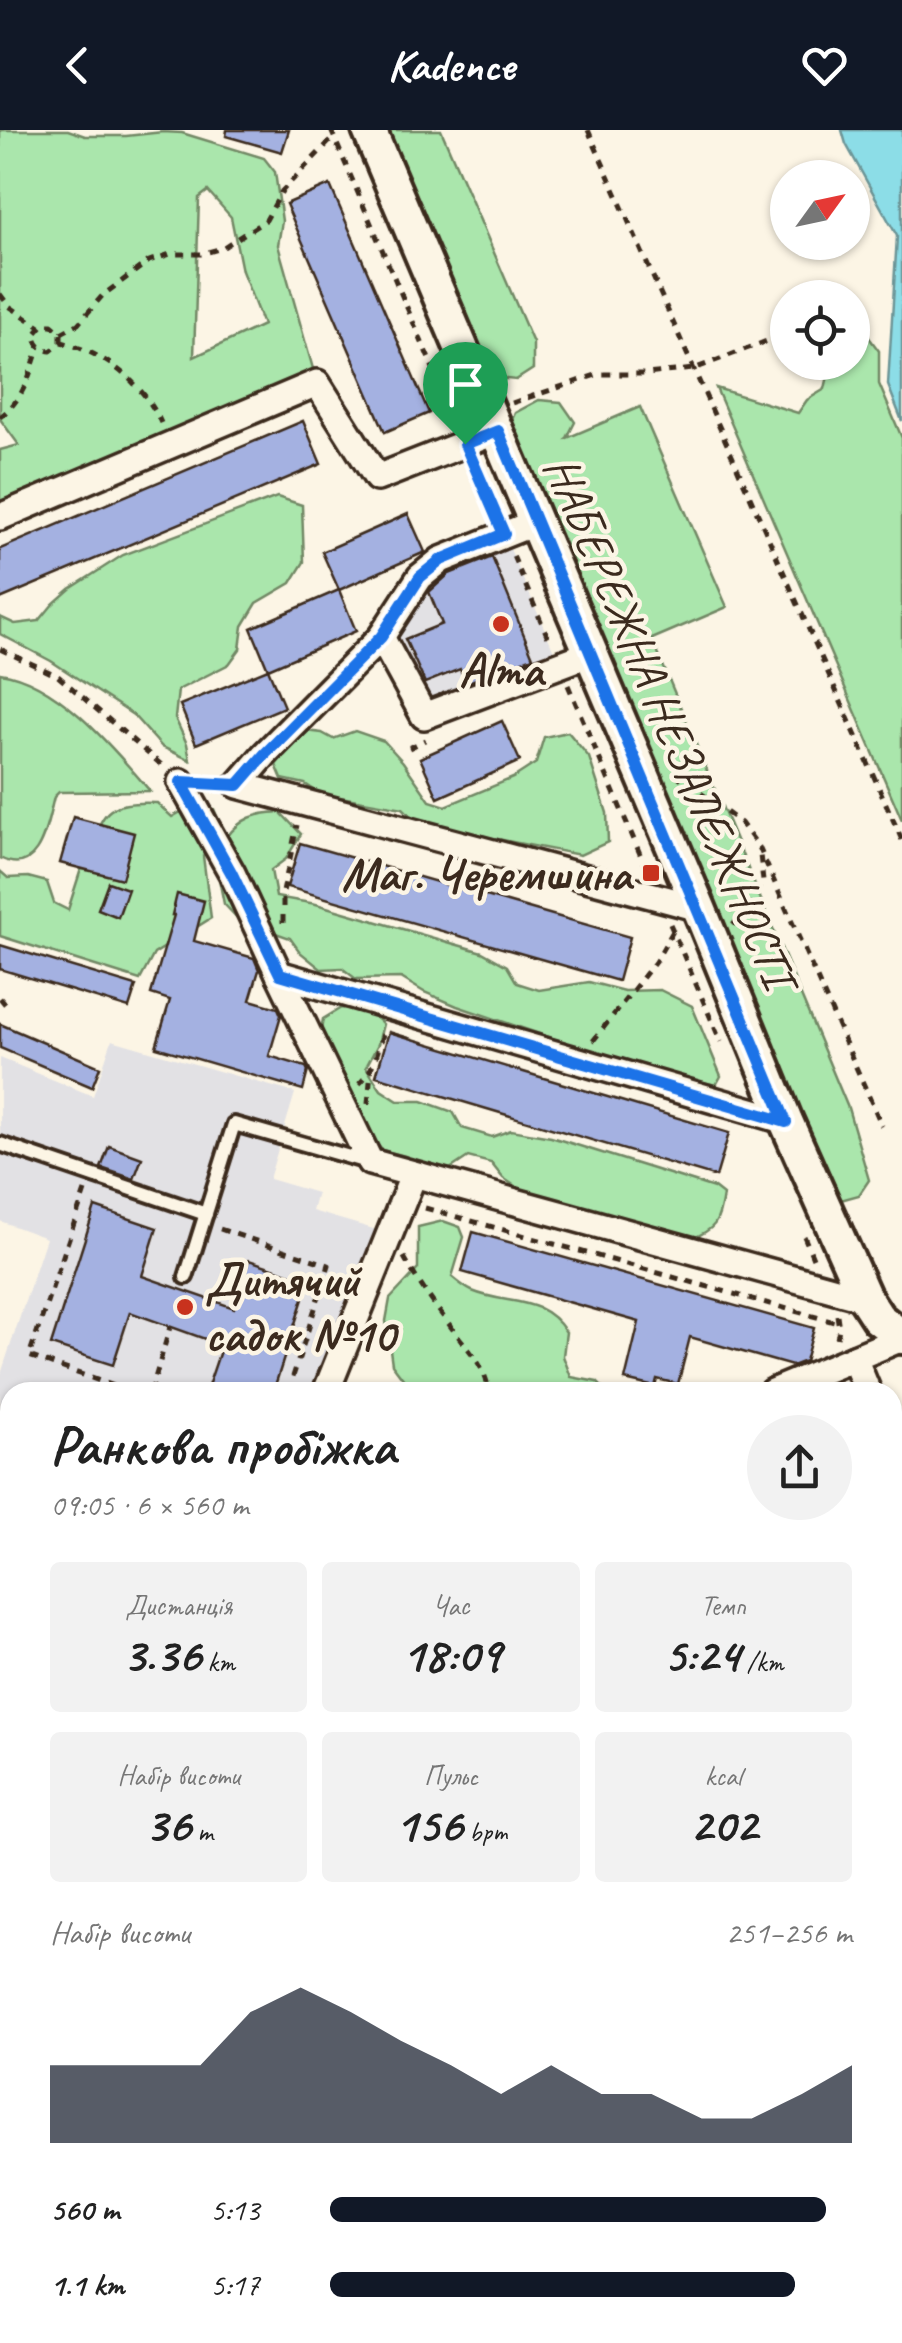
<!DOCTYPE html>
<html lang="uk">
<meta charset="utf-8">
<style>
:root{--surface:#fff;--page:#f2f2f2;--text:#222;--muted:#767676;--accent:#111827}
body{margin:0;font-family:Caveat,sans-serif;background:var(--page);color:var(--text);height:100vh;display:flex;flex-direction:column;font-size:38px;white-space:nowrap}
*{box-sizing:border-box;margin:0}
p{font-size:32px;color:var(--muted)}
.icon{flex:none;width:55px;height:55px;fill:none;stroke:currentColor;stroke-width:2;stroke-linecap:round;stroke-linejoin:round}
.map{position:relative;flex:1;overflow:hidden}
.drawer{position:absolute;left:0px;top:1252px;width:902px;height:962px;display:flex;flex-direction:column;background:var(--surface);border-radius:30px 30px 0 0;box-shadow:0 2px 8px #0004}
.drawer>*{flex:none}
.needle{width:65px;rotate:57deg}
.buttons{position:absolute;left:770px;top:30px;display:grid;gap:20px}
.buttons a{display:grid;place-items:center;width:100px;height:100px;border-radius:50%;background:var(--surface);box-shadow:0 2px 8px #0004;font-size:50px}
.pin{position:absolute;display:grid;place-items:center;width:85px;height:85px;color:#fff;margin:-102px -42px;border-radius:50% 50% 50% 0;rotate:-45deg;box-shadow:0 0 10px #0007}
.pin .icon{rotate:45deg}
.round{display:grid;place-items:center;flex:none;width:105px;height:105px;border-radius:52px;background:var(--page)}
.headline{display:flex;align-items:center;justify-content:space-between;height:170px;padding:0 50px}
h1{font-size:55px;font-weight:700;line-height:75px}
.figures{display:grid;grid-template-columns:repeat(3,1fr);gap:15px;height:170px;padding:10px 50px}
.figures div{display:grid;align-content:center;border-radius:10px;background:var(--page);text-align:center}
.figures b{font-size:50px;font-weight:700}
.figures small{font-size:28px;font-weight:400}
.figures p{font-size:28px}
.chart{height:280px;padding:20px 50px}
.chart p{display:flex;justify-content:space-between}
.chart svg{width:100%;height:180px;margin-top:10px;fill:var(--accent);opacity:.7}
ul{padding:0 50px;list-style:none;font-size:32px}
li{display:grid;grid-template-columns:160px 120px 1fr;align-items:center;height:75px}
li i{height:25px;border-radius:12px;background:var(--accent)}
header{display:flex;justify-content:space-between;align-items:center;height:130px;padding:0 50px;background:var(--accent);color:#fff;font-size:45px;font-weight:700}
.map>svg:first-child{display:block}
.built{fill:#e2e1e4}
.green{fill:#aae6ac;stroke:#728865;stroke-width:2.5;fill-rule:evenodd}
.water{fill:#8cdde7;stroke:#6c9597;stroke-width:2.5}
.building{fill:#a4b1e1;stroke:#3b2a1e;stroke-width:2.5}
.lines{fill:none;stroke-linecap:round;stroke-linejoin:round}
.lane-casing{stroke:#3b2a1e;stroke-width:20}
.street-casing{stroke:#3b2a1e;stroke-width:32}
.secondary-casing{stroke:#3b2a1e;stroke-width:40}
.path{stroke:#3b2a1e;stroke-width:5;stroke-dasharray:8 8;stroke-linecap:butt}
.lane{stroke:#fcf5e5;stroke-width:12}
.street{stroke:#fcf5e5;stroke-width:25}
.secondary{stroke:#fcf5e5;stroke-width:32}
.route-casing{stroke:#fff;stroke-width:20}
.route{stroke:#1a73e8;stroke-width:12}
.poi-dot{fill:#c8321e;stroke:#fcf5e5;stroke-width:4}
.labels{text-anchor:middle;stroke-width:9;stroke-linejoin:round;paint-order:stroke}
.poi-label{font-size:48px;font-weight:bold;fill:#3b2a1e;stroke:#fcf5e5}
.street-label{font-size:48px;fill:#3b2a1e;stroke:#fcf5e5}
</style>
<header><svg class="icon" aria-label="back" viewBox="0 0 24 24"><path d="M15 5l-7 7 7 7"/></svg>Kadence<svg class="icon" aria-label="heart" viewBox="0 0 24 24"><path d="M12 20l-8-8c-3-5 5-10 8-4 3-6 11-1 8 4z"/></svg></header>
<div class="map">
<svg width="902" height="2213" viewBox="0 0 902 2213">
<rect width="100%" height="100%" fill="#fcf5e5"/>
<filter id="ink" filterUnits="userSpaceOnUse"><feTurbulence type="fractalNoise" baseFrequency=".01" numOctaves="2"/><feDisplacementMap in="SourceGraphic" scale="20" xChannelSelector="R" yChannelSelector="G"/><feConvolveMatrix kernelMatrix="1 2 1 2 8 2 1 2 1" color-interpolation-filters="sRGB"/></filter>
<g filter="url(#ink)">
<g class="built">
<polygon points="504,405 560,535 424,586 381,507 420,447"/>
<polygon points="112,910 295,963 269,1049 317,1063 312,1081 377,1100 314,1262 10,1262 10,1345 0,1343 0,1247 46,1108 0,1091 0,928 93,966"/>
<polygon points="0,2061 10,2062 10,2205 198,2205 197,2213 0,2213"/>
</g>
<g class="green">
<path d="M0,0h68l17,6h41l37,-4 19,1 82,25 11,14 7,49 -4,24 39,138 -317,134v-67l19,-5 -19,-26zM208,61l23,26 11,54 21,54 -69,32 5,-159z"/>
<polygon points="369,0 441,0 533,213 533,239 516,250 496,248 464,224"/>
<polygon points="836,149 850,157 865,202 879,221 879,254 902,308 902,690 716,258 798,283 807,270 825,259 831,233 852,232 852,168 797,167"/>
<polygon points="539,270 561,272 575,292 567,308 640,277 727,477 652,509 848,978 869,1050 859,1065 837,1071 502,312 515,283"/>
<polygon points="277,367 302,375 304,432 291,453 257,473 243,496 240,519 229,534 178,560 175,588 187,614 190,630 162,617 133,585 51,531 0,504 0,487 15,494 39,491 53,474 70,459 123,425"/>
<path d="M0,543c58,8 114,76 150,118l-91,1 -5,5c-7,26 -14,82 -54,61z"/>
<polygon points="306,601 322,603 333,609 355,601 384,611 403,632 430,671 446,676 513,648 536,633 544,607 568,602 589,627 607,683 608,712 580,725 419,694 403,678 346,668 323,666 305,654 282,649 276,635 290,616"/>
<path d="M202,670l12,9 5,12 -16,35 8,62 -57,36 -14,26 -140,-44v-65l8,7 20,-1 19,5 7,21 14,7 13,-41 6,1c14,-51 9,-70 70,-67l15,14z"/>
<path d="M280,682l21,22 -15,25 -15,11 5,27 40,7 166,48 25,14 10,17 22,7 50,-8 35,9 36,-1 32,16 29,70 -5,9 -45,-10 -81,-24 -133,-45 -33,-14 -23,-14 -45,1 -14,-11 -21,1 -21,-17 -10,-14 -51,-18 -15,-16 -6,-30 15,-20 -6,-17c14,-19 29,-24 53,-25z"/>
<path d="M341,878c17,1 30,3 42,16l-5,20 -12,23 15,23 17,11h24l31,11 9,16 30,9 19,-7 40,7 163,51 9,7c-4,28 -7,34 -34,45l-139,-39 -29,-11 -18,-12 -12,-15 -23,-6 -18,12 -30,-4 -15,-9 -23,-6 -13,-15 -44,-87 -4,-18 2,-11z"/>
<path d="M443,1091l17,6 4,10 -12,40c6,5 13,11 20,14 36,15 69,3 94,41l-3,24 8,21 26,5 10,10h-194l-21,-28 -6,-43 4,-22 28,-30v-42z"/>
<polygon points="0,1319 10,1323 10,1439 7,1440 0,1438"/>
</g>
<polygon class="water" points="842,0 902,0 902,291 888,255 897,106 846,14"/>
<g class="building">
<polygon points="227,0 289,0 282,22 226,6"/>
<polygon points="330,55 429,283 385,302 286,74"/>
<polygon points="303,291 321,334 0,469 0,419"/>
<polygon points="408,384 425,422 339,460 322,422"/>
<polygon points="492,427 533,527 466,553 460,539 425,553 405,509 442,494 429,462 449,444"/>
<polygon points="339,460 356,501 268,539 251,498"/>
<polygon points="268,539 284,577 196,614 180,575"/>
<polygon points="502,591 520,631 438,668 420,628"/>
<polygon points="73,687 134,703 122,749 60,733"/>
<polygon points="300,713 630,807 618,851 287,757"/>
<polygon points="108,752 128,759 118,787 98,779"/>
<polygon points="177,764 204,771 194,811 254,828 259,840 250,870 278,878 281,885 269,926 306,937 308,941 303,960 156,917 170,870 151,864 174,785 172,785"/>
<polygon points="0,815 136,856 129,878 0,839"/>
<polygon points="0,894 100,937 92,957 0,918"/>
<polygon points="389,902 729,1003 716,1047 376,946"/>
<polygon points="109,1016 142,1028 134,1049 101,1038"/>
<polygon points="95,1077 157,1098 142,1146 234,1178 249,1130 309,1150 273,1262 206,1262 222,1215 130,1182 113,1235 51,1215"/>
<polygon points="473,1102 814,1198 805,1231 792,1236 690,1207 678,1254 657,1249 655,1257 625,1250 639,1192 462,1142"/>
</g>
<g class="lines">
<g class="lane-casing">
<g id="lane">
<polyline points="0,1014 206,1084"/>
<polyline points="186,1147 234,994 367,1032"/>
<polyline points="0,2138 10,2140"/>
<polyline points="0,2197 10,2199"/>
</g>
</g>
<g class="street-casing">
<g id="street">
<polyline points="0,387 317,253 377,348 497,301"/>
<polyline points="536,392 441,430 420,447 381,507 265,624 238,655 699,778"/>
<polyline points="381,507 424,586 591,523"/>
<polyline points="181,652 232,743 279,844 786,991"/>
<polyline points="279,844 370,1032 865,1168"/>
<polyline points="854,1228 868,1262"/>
<polyline points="326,1262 413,1046"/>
<polyline points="772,1262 902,1208"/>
<polyline points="892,1320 902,1342"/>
<polyline points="0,1450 10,1454"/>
<polyline points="892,1469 902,1462"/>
<polyline points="892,1677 902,1695"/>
<polyline points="530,2205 530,2213"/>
<polyline points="634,2213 639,2205"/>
</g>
</g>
<g class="secondary-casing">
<g id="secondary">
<polyline points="369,0 699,778 786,991 865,1168 878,1188 902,1207"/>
<polyline points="0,1823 10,1824"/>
<polyline points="892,1937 902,1938"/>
</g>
</g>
<g class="path">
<polyline points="331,0 456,292"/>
<polyline points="588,0 902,710"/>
<polyline points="0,164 9,176 40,197"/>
<polyline points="852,178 856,176"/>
<polyline points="61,203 78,194 103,165 149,131 170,124 201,124 222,118 266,90 282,61 335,6"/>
<path d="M61,212v-9l-9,-8h-9l-8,9c0,10 6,16 16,17l10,-9c43,11 82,40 100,81"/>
<polyline points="512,273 599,244 646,244 694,239 788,203"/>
<path d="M0,287c24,-18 30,-43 39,-71"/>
<polyline points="474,334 495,384"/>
<polyline points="513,426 550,512"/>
<polyline points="0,519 58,546 165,638"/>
<polyline points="568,555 646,738"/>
<polyline points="409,618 425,610"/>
<polyline points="675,644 741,693 759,717 882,996"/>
<polyline points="731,780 751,775 763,751 760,725"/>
<polyline points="283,793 283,762 297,695"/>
<polyline points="670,794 721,912"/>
<polyline points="733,795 751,775"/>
<polyline points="0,868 10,880"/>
<polyline points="593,911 655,832 673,801"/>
<path d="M359,954c16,-15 20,-37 26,-57"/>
<polyline points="368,974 371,941"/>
<polyline points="85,1061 29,1226 131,1262"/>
<polyline points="425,1078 838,1193"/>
<polyline points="220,1099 329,1135 288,1262"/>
<polyline points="804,1106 813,1128"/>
<path d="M404,1127c13,24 28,45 45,67 16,23 36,39 40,68"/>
<polyline points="837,1185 839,1199 837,1208"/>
<polyline points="151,1262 170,1197"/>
</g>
<use href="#lane" class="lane"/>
<use href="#street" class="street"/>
<use href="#secondary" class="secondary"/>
</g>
</g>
<g class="lines" filter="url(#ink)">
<g class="route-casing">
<polygon id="route" points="498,301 786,992 280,844 232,744 181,652 238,655 265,624 381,507 420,447 441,430 504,404 465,314"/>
</g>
<use href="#route" class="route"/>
</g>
<g class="poi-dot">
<circle cx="501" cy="494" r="10"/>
<rect x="641" y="733" width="20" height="20" rx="5"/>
<circle cx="185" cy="1177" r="10"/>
</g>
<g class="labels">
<g class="poi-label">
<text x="501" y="556">Alma</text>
<text x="631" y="760" text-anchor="end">Маг. Черемшина</text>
<text x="205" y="1166" text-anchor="start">Дитячий<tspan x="205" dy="55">садок №10</tspan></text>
</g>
<g class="street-label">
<text transform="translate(671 591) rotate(67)" y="17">НАБЕРЕЖНА НЕЗАЛЕЖНОСТІ</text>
</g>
</g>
</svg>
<div class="buttons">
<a><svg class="needle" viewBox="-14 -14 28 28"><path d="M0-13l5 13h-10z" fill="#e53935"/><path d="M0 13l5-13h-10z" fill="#767676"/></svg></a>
<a><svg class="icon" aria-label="locate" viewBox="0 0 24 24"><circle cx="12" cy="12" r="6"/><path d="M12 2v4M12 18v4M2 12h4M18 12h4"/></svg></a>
</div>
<div class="pin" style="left:465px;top:314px;background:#1e9e55"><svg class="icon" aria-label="arrive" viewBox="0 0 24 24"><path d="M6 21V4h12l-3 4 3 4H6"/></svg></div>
<section class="drawer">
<div class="headline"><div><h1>Ранкова пробіжка</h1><p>09:05 · 6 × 560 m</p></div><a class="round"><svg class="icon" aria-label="share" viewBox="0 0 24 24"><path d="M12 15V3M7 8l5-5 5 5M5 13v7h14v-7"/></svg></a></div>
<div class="figures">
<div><p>Дистанція</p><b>3.36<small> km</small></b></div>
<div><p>Час</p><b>18:09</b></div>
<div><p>Темп</p><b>5:24<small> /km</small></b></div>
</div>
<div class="figures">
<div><p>Набір висоти</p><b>36<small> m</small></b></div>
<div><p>Пульс</p><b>156<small> bpm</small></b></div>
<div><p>kcal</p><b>202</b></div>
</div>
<div class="chart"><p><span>Набір висоти</span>251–256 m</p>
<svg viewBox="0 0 160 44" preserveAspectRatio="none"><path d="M0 44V25L10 25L20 25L30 25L40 12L50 6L60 12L70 19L80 25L90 32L100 25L110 32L120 32L130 38L140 38L150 32L160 25V44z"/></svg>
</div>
<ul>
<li><b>560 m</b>5:13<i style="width:95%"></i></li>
<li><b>1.1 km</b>5:17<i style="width:89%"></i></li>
</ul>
</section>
</div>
